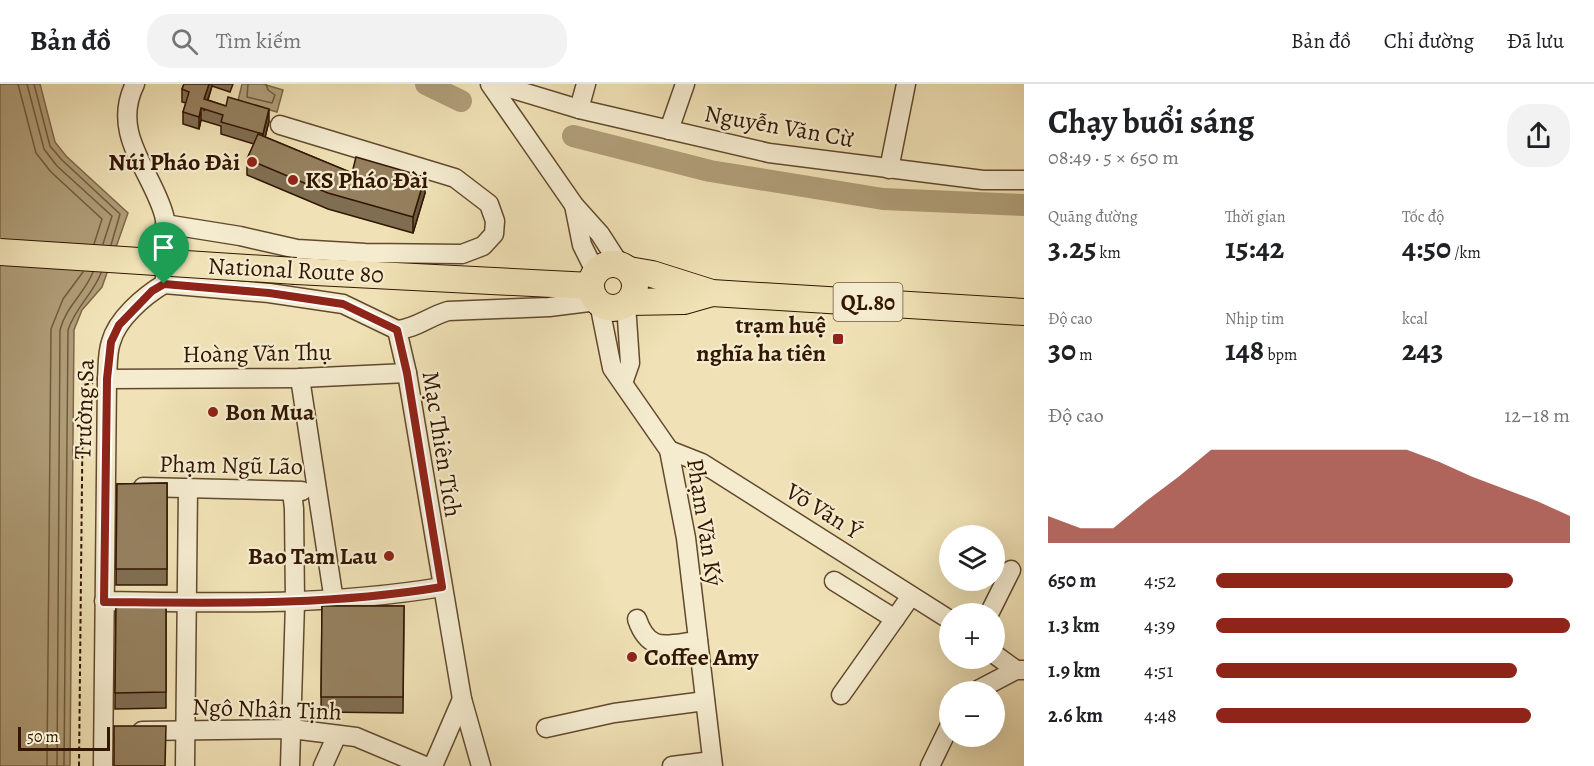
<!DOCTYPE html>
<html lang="vi">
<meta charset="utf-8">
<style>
:root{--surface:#fff;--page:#f2f2f2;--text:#202124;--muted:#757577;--line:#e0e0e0;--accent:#8f2418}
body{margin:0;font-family:Alegreya,serif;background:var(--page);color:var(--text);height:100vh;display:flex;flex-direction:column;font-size:22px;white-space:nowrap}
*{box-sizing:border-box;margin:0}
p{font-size:20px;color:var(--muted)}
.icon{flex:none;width:33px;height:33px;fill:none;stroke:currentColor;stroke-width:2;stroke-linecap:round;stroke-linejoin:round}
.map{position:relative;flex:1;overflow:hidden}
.details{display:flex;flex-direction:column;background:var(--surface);width:570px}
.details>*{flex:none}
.fabs{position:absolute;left:939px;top:441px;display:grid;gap:12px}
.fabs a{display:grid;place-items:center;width:66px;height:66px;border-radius:50%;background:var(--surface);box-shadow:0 6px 24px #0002;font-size:30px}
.scale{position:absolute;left:18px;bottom:15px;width:92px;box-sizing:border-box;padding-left:6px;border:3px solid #321600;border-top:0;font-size:16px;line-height:21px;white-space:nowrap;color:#321600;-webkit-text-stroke:4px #f5ecd0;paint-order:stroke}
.pin{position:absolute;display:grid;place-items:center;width:51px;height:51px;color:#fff;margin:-62px -26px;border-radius:50% 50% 50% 0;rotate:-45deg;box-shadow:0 0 6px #0007}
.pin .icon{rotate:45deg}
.round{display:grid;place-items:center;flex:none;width:63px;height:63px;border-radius:24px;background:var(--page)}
.overview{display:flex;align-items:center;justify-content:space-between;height:102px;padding:0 24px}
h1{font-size:33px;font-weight:600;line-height:45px}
.metrics{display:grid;grid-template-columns:repeat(3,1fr);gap:9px;height:102px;padding:6px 24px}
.metrics div{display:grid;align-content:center}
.metrics b{font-size:30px;font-weight:600}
.metrics small{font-size:16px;font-weight:400}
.metrics p{font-size:16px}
.chart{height:168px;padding:12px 24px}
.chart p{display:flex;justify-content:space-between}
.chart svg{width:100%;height:108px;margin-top:6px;fill:var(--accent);opacity:.7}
ul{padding:0 24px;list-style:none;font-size:20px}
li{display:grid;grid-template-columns:96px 72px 1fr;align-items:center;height:45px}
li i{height:15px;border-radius:8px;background:var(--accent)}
header{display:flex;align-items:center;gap:36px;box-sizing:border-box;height:84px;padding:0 30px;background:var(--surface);border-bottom:2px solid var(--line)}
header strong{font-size:28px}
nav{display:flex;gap:33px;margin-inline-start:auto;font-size:21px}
.search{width:420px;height:54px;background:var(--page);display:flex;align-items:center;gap:15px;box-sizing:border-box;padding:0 21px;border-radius:24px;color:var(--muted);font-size:22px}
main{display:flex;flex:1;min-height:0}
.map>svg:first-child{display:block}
.water{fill:#af9d78;stroke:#7d6748;stroke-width:1.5}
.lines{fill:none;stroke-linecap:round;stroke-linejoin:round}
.shore{stroke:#705a3c;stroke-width:1.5}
.river{stroke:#af9d78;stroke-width:22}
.minor-casing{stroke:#62492e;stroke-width:21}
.highway-casing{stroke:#321600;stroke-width:28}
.path{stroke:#321600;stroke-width:2;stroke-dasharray:4.5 3;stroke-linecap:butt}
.minor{stroke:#f5ecd0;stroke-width:18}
.highway{stroke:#f0e2b6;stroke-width:26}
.highway-bridge-casing{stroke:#321600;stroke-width:28;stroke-linecap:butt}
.highway-bridge{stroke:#f0e2b6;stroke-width:26}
.wall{fill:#806e52;stroke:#321600;stroke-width:1.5}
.shaded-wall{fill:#685a42;stroke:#321600;stroke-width:1.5}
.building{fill:#95805f;stroke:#321600;stroke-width:1.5}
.route-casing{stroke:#fff;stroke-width:12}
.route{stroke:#8f2418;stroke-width:8}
.poi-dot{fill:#8f2418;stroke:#f5ecd0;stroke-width:2}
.labels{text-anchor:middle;stroke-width:4.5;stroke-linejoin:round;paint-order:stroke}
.shield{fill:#f5ecd0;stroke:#6c563e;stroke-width:1.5}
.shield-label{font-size:22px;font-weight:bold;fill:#321600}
.street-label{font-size:24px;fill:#321600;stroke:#f5ecd0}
.poi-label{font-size:24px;font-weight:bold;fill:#321600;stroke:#f5ecd0;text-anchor:end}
</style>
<header>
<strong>Bản đồ</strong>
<div class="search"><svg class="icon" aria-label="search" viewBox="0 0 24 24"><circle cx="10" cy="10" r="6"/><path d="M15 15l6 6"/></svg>Tìm kiếm</div>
<nav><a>Bản đồ</a><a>Chỉ đường</a><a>Đã lưu</a></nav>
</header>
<main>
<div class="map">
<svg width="1024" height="682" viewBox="0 0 1024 682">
<rect width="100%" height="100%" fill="#f0e2b6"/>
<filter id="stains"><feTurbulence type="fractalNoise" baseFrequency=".00333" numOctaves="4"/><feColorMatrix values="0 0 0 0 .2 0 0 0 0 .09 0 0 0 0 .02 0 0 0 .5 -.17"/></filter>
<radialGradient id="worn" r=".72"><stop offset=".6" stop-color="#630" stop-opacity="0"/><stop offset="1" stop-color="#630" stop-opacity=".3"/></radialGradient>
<g class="water">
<polygon points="0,0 40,0 55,58 66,72 128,129 102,203 82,226 74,246 70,682 0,682"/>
<polygon points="242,0 263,0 283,6 277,28 238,17"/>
</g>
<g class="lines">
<g class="shore">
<polyline points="18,0 36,69 51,88 102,135 94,160"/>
<polyline points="27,0 44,65 57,82 112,132 103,160"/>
<polyline points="34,0 50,62 62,76 120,130 111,161"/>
<polyline points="248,0 247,13 272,19 275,11 268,6 266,0"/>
<polyline points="47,682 51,245 63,215 83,188"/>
<path d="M57,682l3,-436c6,-24 25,-37 33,-58"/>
<path d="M64,682l4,-436c7,-22 25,-36 33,-57"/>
</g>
<g class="river">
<polyline points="426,0 461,17"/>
<polyline points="573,52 710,87 883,115 1024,121"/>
</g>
<g class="minor-casing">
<g id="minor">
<polyline points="490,0 574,121 600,150 620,181"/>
<polyline points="496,0 579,25 769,69 983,96 1024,96"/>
<polyline points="579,25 586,0"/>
<polyline points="669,46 685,0"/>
<polyline points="889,85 906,0"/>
<polyline points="574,121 582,161 596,189"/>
<polyline points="165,140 240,152 297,165 365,169 462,170 483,162 494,150 495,137 489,120 455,94 280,41"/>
<polyline points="164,200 269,209 343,220 397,246"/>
<polyline points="599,219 612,284 669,366 686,454 713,682"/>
<polyline points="300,294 334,517"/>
<polyline points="107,295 300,294 407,289"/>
<polyline points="623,299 630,279 626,220"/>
<polyline points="669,366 702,379 950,536"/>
<polyline points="143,403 302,407"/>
<polyline points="834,497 895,535"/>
<path d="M104,517c116,2 223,5 338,-14"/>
<polyline points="989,530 1011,486"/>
<path d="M637,535c12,35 30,25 61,22"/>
<polyline points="994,570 1016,586"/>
<polyline points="974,608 1016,586 1024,586"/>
<polyline points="841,611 911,512"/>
<polyline points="546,644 614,629 705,617"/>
<polyline points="142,647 292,645 356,653 425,682"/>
<path d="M103,682l4,-387c1,-12 0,-26 4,-37 6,-23 33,-46 53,-58 4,-20 5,-49 0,-69 -12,-44 -54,-81 -29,-131"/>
<polyline points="185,682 188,404"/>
<polyline points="290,682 295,519 294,425 292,407"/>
<polyline points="323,682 337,651"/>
<polyline points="433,682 462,615"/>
<path d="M481,682l-19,-67 -55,-326 -10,-43c18,-1 33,-14 51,-19l101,-4 48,-6"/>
<polyline points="672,682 712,677"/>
<polyline points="930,682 950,641"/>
</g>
</g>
<g class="highway-casing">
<g id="highway">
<circle cx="613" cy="202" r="22"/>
<polyline points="629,186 652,190 712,209 1024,228"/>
<polyline points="296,187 591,202"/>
<polyline points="630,218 684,217 712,209"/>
</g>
</g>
<polyline class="path" points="79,682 83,301 93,299"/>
<use href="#minor" class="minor"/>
<use href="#highway" class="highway"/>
<g class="highway-bridge-casing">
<polyline id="highway-bridge" points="0,168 296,187"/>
</g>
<use href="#highway-bridge" class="highway-bridge"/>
</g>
<g class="wall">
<polygon points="184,0 233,0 230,8 212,2 208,16 269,37 265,53 352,89 425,109 413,149 328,125 247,91 247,75 254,60 221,50 221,42 201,36 199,45 183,40 183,28 186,19 182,18 182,5"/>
<polygon points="167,399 167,501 116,501 117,400"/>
<polygon points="322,522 404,522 403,629 321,628"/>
<polygon points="116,523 166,523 166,624 115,625"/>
</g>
<g class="shaded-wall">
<polygon points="209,0 212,0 212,2 204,27 204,15"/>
<polygon points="201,24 201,36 199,45 199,33"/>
<polygon points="269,25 269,37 263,62 263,50"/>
<polygon points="425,93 425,109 413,149 413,133"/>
</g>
<g class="building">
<polygon points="184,0 209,0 204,15 226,22 228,13 269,25 263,50 221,38 223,31 201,24 199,33 183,28 189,8 182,5"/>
<polygon points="258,50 352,89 356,73 425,93 413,133 328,109 247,75"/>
<polygon points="167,399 167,485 116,485 117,400"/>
<polygon points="322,522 404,522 403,613 321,613"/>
<polygon points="116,523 166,523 166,608 115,609"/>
<polygon points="114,642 166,642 165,682 114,682"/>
</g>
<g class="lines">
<g class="route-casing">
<path id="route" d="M164,200l105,9 74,11 54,26 10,43 35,214c-116,19 -222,16 -338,15l3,-223 4,-37 8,-17 33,-34z"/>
</g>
<use href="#route" class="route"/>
</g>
<g class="poi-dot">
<circle cx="252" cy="78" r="6"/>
<circle cx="293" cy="96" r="6"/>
<rect x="832" y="249" width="12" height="12" rx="3"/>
<circle cx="213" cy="328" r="6"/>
<circle cx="389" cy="472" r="6"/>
<circle cx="632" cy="573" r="6"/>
</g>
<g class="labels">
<rect class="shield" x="833.5" y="199" width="69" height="38" rx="4.5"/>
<g class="shield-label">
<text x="868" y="226">QL.80</text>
</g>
<g class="street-label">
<text transform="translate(779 42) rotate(10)" y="8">Nguyễn Văn Cừ</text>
<text transform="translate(296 186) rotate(3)" y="8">National Route 80</text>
<text transform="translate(257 269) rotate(-1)" y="8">Hoàng Văn Thụ</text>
<text transform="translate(84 325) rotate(-88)" y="8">Trường Sa</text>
<text transform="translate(442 360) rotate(81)" y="8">Mạc Thiên Tích</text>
<text transform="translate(231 381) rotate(1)" y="8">Phạm Ngũ Lão</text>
<text transform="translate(824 427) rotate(32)" y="8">Võ Văn Ý</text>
<text transform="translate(705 438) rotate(81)" y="8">Phạm Văn Ký</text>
<text transform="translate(267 625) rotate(2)" y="8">Ngô Nhân Tịnh</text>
</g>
<g class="poi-label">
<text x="240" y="86">Núi Pháo Đài</text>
<text x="305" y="104" text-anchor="start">KS Pháo Đài</text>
<text x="826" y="249">trạm huệ<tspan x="826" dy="28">nghĩa ha tiên</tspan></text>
<text x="225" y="336" text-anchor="start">Bon Mua</text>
<text x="377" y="480">Bao Tam Lau</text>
<text x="644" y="581" text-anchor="start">Coffee Amy</text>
</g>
</g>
<rect width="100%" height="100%" filter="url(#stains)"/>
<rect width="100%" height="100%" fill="url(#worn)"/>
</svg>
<div class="fabs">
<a><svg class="icon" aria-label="layers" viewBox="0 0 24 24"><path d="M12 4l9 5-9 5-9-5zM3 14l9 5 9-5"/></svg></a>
<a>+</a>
<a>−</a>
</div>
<div class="scale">50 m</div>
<div class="pin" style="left:164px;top:200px;background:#1e9e55"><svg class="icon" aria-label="arrive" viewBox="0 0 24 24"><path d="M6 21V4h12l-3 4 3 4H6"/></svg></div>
</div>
<section class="details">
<div class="overview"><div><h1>Chạy buổi sáng</h1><p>08:49 · 5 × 650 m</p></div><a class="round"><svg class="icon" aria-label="share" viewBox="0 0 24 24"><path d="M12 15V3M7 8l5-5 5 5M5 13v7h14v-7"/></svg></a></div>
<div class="metrics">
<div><p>Quãng đường</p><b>3.25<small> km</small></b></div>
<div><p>Thời gian</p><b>15:42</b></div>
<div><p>Tốc độ</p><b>4:50<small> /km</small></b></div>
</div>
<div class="metrics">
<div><p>Độ cao</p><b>30<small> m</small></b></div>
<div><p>Nhịp tim</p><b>148<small> bpm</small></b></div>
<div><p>kcal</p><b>243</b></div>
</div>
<div class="chart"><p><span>Độ cao</span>12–18 m</p>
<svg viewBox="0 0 160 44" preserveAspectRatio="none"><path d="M0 44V33L10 38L20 38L30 27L40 17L50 6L60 6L70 6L80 6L90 6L100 6L110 6L120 11L130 17L140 22L150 27L160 33V44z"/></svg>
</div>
<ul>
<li><b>650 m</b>4:52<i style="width:84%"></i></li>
<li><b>1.3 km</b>4:39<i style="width:100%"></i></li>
<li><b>1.9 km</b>4:51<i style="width:85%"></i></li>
<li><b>2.6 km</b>4:48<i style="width:89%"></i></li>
</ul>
</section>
</main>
